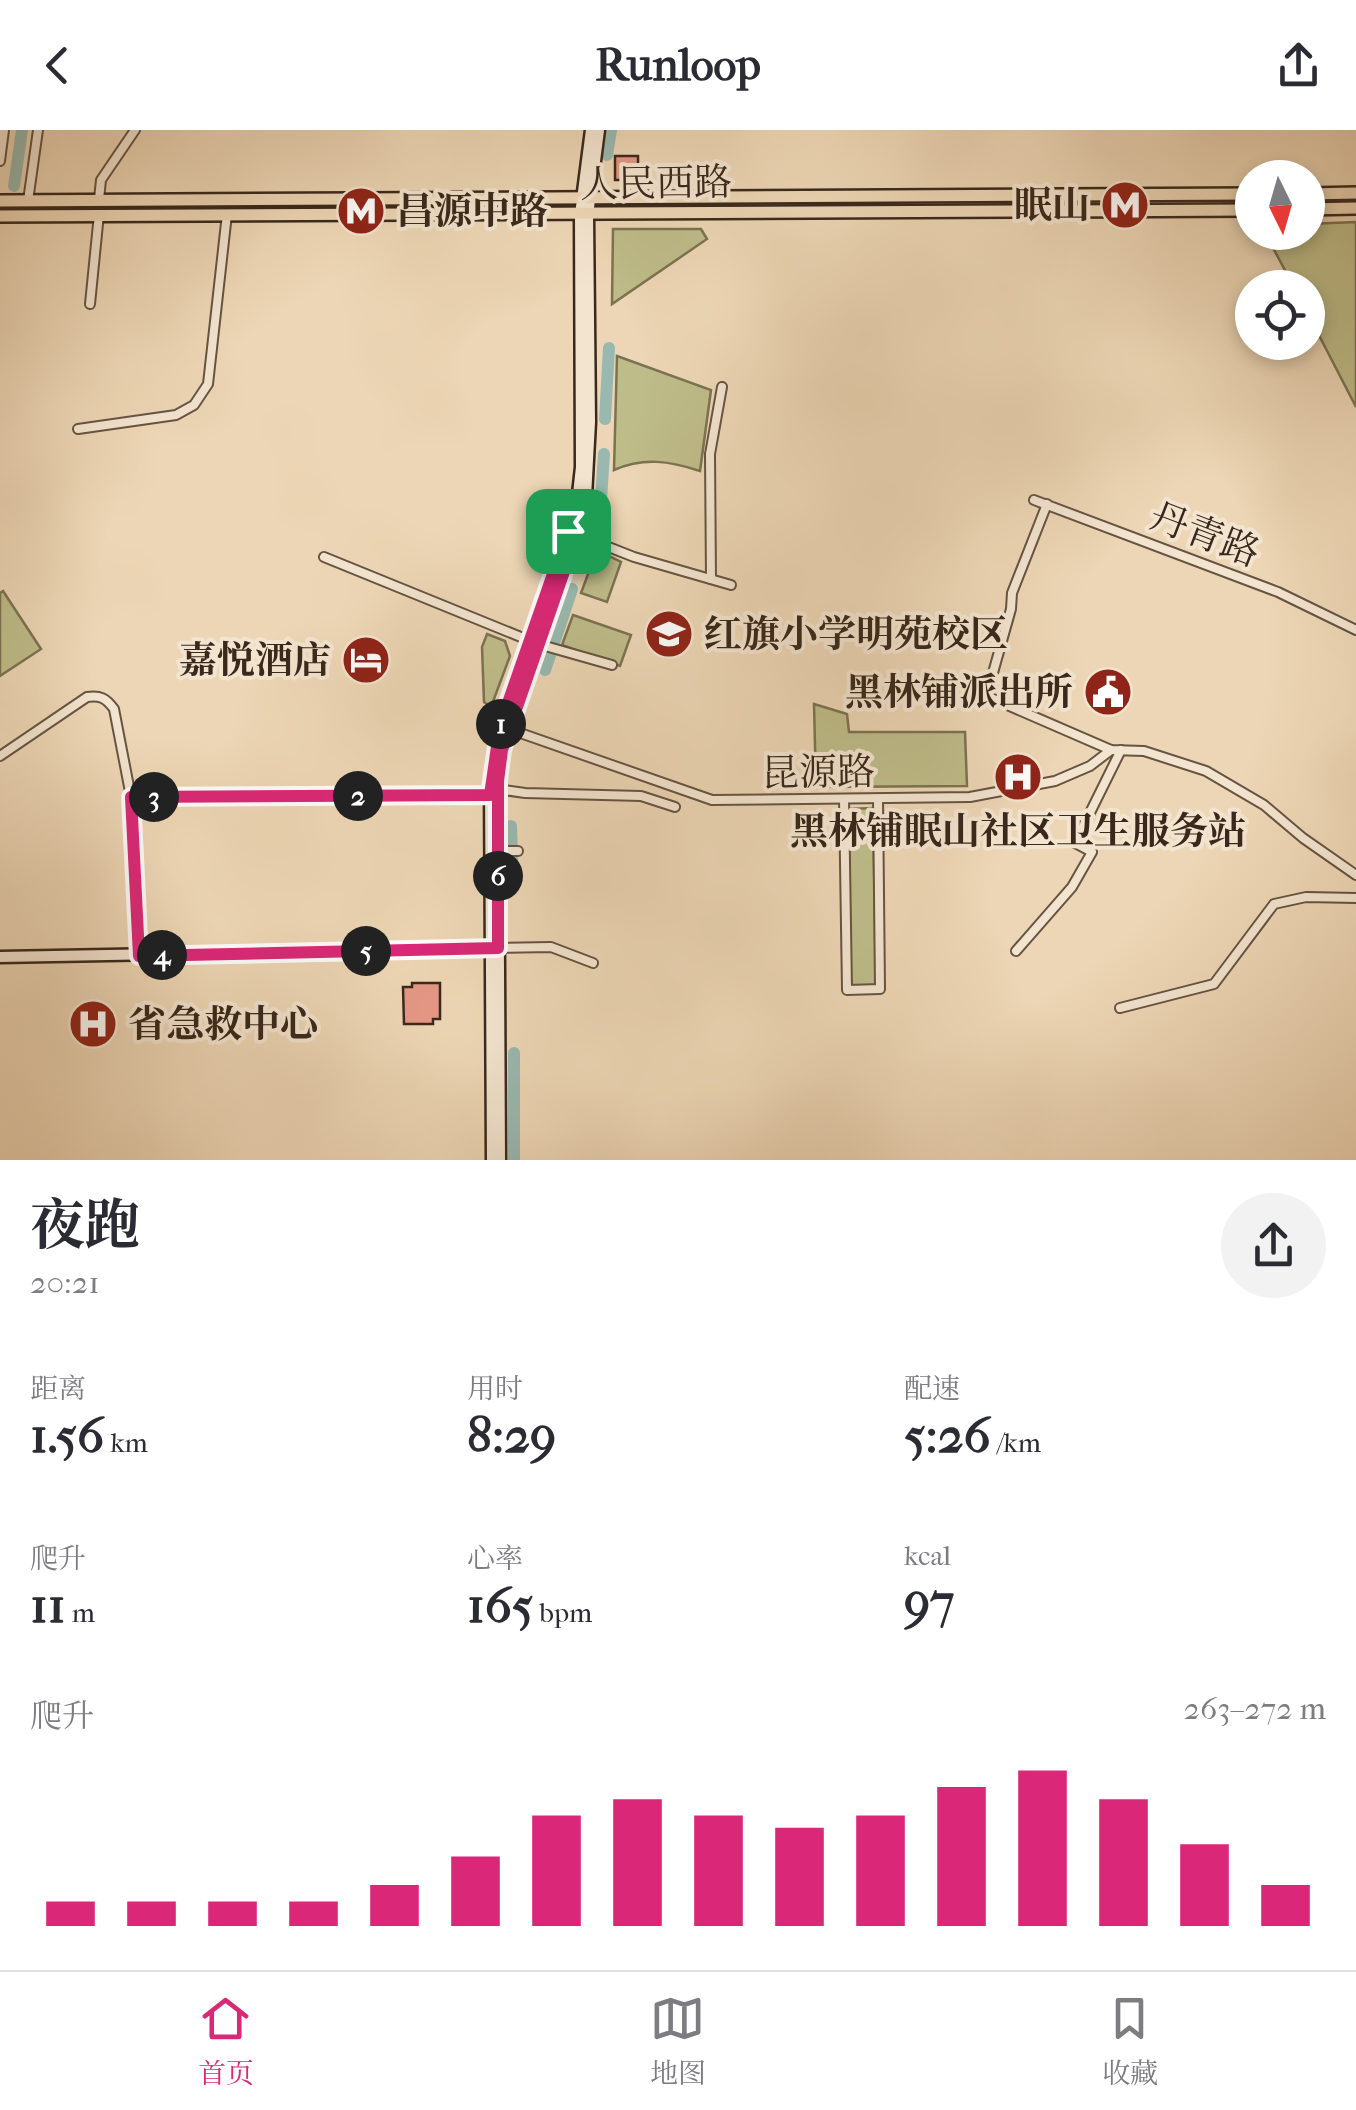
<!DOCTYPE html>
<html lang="zh">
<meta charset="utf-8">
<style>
:root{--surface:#fff;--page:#f2f2f3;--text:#2b2b33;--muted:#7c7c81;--line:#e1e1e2;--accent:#db2777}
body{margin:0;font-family:"IM FELL French Canon","Noto Serif SC",serif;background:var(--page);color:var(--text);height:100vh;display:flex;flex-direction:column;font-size:38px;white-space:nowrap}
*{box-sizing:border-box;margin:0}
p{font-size:32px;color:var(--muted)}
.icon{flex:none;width:55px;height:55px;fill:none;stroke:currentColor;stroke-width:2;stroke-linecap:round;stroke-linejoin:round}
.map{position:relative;height:1030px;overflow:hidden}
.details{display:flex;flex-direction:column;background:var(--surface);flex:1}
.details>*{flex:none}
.needle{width:65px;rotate:175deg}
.controls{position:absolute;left:1235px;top:30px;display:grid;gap:20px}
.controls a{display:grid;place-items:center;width:90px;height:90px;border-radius:50%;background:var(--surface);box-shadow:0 5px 15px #0003;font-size:50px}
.pin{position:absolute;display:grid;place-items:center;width:85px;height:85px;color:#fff;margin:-42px;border-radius:20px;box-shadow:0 5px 15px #0006}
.km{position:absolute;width:50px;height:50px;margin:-25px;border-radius:50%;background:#222;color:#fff;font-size:28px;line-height:50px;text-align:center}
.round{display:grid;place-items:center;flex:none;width:105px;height:105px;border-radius:52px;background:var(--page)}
.overview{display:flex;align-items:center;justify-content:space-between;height:170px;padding:0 30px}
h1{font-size:55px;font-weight:700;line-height:75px}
.metrics{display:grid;grid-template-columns:repeat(3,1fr);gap:15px;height:170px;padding:10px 30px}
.metrics div{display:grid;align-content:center}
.metrics b{font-size:50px;font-weight:700}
.metrics small{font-size:28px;font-weight:400}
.metrics p{font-size:28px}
.chart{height:280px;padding:20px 30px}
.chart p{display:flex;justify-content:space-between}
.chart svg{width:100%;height:180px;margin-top:10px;stroke:var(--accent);stroke-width:6}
header{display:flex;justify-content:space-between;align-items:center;height:130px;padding:0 30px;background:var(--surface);font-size:45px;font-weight:700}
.dock{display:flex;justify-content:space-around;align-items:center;height:140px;border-top:2px solid var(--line);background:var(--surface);font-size:28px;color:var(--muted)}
.dock a{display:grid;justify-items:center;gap:5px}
.dock .selected{color:var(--accent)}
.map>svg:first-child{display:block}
.green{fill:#bebc89;stroke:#7c7252;stroke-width:2.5}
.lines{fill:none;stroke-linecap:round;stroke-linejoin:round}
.river{stroke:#99b9b0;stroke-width:12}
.building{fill:#e59886;stroke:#39281b;stroke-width:2.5}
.street-casing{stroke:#665442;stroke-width:12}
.secondary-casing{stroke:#39281b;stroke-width:15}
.primary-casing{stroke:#39281b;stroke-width:16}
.street{stroke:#f3e4cf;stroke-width:8}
.secondary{stroke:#f3e4cf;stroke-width:10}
.primary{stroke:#edd6b5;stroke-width:11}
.route-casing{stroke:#fff;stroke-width:20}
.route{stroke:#db2777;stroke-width:12}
.labels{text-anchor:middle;stroke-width:8;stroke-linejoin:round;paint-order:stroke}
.street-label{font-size:38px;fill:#39281b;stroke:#f3e4cf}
.poi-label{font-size:38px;font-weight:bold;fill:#39281b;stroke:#f3e4cf;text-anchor:end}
</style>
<header><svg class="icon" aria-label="back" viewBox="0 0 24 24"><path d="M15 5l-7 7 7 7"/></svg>Runloop<svg class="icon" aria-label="share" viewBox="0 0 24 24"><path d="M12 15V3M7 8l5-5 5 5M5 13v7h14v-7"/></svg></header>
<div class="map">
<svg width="1356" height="1030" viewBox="0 0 1356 1030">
<rect width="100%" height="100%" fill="#edd6b5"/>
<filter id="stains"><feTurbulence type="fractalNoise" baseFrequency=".002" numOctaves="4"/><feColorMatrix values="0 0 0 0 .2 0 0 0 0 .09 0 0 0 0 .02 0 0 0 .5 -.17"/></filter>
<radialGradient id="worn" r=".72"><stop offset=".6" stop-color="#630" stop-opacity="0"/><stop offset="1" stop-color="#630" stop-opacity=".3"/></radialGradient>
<g class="green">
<polygon points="1356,92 1356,277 1308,184 1308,158 1294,157 1265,103 1308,102 1308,94"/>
<polygon points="613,99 701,99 707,109 612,174"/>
<path d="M617,226l94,34 -11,81c-30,-10 -56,-14 -86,-1z"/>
<polygon points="597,420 621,432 607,472 581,463"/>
<polygon points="3,461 41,519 0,546 0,463"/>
<polygon points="573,485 631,505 620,536 562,515"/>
<polygon points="487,504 505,511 510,526 491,577 484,572 482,517"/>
<polygon points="814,574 847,584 849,602 965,602 967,656 816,657"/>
<polygon points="873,678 876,856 849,856 847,679"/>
</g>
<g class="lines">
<g class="river">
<polyline points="607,25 611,0"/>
<polyline points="14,56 22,0"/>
<polyline points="605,289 609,218"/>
<polyline points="601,369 604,324"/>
<polyline points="545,540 572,459"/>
<polyline points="511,696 513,756"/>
<polyline points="514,923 514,1030"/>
</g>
</g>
<g class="building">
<rect x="615" y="26" width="23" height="24"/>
<polygon points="412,853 440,853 440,889 433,889 433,894 404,894 403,857 412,857"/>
</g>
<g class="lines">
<g class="street-casing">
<g id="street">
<polyline points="0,31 4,0"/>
<polyline points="99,69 101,50 135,0"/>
<polyline points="28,71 38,0"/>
<polyline points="90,174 99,84"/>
<polyline points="78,299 176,285 194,275 208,254 227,84"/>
<polyline points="1034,370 1278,462 1356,500"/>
<polyline points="573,403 634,427 731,455"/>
<polyline points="324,427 538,514 612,535"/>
<polyline points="711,449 710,324 722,257"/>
<polyline points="968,558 1111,620 1144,621 1206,641 1264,675 1303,708 1356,745"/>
<polyline points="987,564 1011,479 1012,463 1047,374"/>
<polyline points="503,597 712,670 970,667 1055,651 1090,636 1111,620"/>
<path d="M0,626l87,-59c13,-2 19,1 27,12l17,88 8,159"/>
<polyline points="497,659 525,663 641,666 675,677"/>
<polyline points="131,667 492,665"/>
<polyline points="844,669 847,860 880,859 878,669"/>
<polyline points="498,721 518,721"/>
<polyline points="498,818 551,817 593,833"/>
<polyline points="1016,821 1072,757 1092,722 1075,713 1121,620"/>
<polyline points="1120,878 1214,854 1274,774 1306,767 1356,768"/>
</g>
</g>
<g class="secondary-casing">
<g id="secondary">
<polyline points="0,827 497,818"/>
<polyline points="492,1030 490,651 500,596 578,364 581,337 580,85 591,0"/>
<polyline points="500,1030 498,651 508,599 577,404 586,367 590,292 588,85 599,0"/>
</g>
</g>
<g class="primary-casing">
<g id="primary">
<polyline points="1308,64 1356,63"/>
<polyline points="0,71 1252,64"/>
<polyline points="1308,79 1356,78"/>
<polyline points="0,86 1252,80"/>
</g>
</g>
<use href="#street" class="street"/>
<use href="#secondary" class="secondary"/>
<use href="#primary" class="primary"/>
</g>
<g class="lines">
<g class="route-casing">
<polygon id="route" points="568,401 577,404 502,620 498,651 498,818 139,826 131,667 490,665 500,596"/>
</g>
<use href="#route" class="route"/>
</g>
<defs>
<g id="metro-disc" transform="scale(2.5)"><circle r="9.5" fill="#8f2418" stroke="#f3e4cf"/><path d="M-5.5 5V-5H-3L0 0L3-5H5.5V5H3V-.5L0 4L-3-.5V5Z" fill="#fff"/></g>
<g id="school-disc" transform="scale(2.5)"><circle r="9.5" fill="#8f2418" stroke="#f3e4cf"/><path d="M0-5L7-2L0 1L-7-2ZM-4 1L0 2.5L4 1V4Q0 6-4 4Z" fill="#fff"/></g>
<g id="hotel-disc" transform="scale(2.5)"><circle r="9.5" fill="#8f2418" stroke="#f3e4cf"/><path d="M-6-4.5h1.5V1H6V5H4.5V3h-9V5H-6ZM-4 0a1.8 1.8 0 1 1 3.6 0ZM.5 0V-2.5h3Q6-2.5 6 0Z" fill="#fff"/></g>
<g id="civic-disc" transform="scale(2.5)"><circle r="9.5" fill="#8f2418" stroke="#f3e4cf"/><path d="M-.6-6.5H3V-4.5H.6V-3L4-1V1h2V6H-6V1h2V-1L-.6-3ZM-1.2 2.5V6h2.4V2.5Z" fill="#fff"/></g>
<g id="hospital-disc" transform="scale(2.5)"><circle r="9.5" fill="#8f2418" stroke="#f3e4cf"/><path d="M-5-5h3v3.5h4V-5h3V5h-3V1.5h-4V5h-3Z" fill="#fff"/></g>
</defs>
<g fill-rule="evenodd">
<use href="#metro-disc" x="1125" y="75"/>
<use href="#metro-disc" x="361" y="81"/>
<use href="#school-disc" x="669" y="504"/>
<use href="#hotel-disc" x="366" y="530"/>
<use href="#civic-disc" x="1108" y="562"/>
<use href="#hospital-disc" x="1018" y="647"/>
<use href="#hospital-disc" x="93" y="894"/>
</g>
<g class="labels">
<g class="street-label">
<text transform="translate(656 53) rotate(-1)" y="13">人民西路</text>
<text transform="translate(1205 404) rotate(21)" y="13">丹青路</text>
<text transform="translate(818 642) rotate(-1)" y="13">昆源路</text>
</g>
<g class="poi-label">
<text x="1090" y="88">眠山</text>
<text x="396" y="94" text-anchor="start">昌源中路</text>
<text x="704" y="517" text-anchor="start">红旗小学明苑校区</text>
<text x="331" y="543">嘉悦酒店</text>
<text x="1073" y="575">黑林铺派出所</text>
<text x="1018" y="714" text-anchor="middle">黑林铺眠山社区卫生服务站</text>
<text x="128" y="907" text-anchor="start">省急救中心</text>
</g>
</g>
<rect width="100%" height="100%" filter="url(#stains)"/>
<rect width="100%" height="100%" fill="url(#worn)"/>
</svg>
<div class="controls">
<a><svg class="needle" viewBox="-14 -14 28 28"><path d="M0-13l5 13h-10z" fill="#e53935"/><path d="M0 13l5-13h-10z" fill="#7c7c81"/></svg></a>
<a><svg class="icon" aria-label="locate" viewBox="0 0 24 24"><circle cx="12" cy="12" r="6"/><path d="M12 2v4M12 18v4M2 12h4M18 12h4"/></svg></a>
</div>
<div class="pin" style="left:568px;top:401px;background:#1e9e55"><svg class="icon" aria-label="arrive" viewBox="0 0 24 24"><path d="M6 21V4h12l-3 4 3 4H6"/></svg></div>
<b class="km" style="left:501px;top:594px">1</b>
<b class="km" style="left:358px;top:666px">2</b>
<b class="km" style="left:154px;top:667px">3</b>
<b class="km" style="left:162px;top:825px">4</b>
<b class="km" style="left:366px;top:821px">5</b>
<b class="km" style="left:498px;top:746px">6</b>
</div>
<section class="details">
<div class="overview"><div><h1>夜跑</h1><p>20:21</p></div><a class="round"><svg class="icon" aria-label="share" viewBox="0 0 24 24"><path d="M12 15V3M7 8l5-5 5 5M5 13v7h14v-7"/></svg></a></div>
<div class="metrics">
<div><p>距离</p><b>1.56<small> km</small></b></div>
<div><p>用时</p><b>8:29</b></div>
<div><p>配速</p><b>5:26<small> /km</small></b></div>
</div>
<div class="metrics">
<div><p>爬升</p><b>11<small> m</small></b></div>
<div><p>心率</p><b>165<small> bpm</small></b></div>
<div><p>kcal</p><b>97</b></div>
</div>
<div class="chart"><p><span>爬升</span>263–272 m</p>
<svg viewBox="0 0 160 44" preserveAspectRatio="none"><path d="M5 44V38M15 44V38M25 44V38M35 44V38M45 44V34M55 44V27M65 44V17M75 44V13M85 44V17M95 44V20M105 44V17M115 44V10M125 44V6M135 44V13M145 44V24M155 44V34"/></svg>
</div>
</section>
<nav class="dock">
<a class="selected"><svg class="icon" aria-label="home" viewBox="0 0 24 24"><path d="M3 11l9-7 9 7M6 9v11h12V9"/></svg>首页</a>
<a><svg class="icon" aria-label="map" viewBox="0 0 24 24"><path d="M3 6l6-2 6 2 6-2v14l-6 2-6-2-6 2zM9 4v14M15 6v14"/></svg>地图</a>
<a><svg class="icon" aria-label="saved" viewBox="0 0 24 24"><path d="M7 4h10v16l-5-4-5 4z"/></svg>收藏</a>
</nav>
